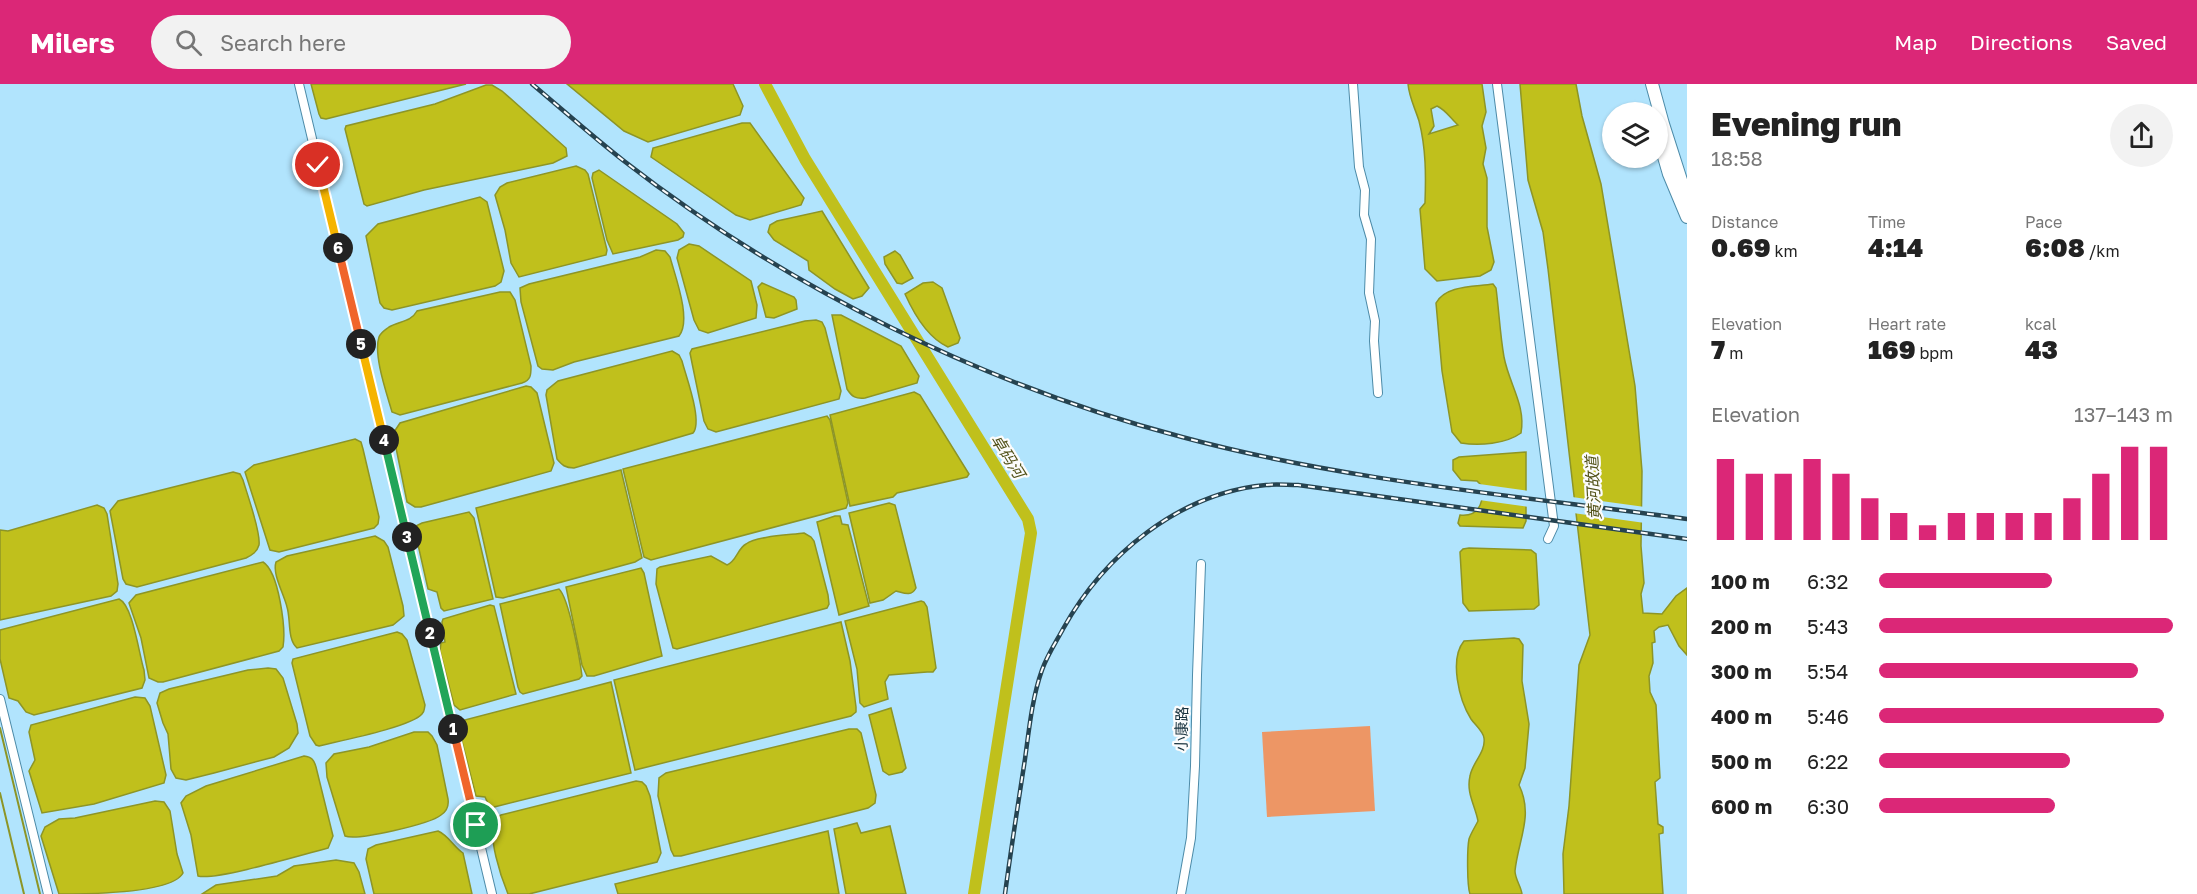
<!DOCTYPE html>
<meta charset="utf-8">
<style>
:root{--surface:#fff;--page:#f2f2f2;--text:#222;--muted:#767676;--accent:#db2777}
body{margin:0;font-family:"Golos Text","Noto Sans SC",sans-serif;background:var(--page);color:var(--text);height:100vh;display:flex;flex-direction:column;font-size:22px;white-space:nowrap}
*{box-sizing:border-box;margin:0}
p{font-size:20px;color:var(--muted)}
.icon{flex:none;width:33px;height:33px;fill:none;stroke:currentColor;stroke-width:2;stroke-linecap:round;stroke-linejoin:round}
.map{position:relative;flex:1;overflow:hidden}
.sheet{display:flex;flex-direction:column;background:var(--surface);width:510px}
.sheet>*{flex:none}
.fabs{position:absolute;left:1602px;top:18px;display:grid;gap:12px}
.fabs a{display:grid;place-items:center;width:66px;height:66px;border-radius:50%;background:var(--surface);box-shadow:0 2px 4px #0004;font-size:30px}
.pin{position:absolute;display:grid;place-items:center;width:51px;height:51px;color:#fff;margin:-26px;border:3px solid #fff;border-radius:50%;box-shadow:0 2px 6px #0007}
.km{position:absolute;width:30px;height:30px;margin:-15px;border-radius:50%;background:#222;color:#fff;font-size:16px;line-height:30px;text-align:center}
.round{display:grid;place-items:center;flex:none;width:63px;height:63px;border-radius:32px;background:var(--page)}
.head{display:flex;align-items:center;justify-content:space-between;height:102px;padding:0 24px}
h1{font-size:33px;font-weight:800;line-height:45px}
.stats{display:grid;grid-template-columns:repeat(3,1fr);gap:9px;height:102px;padding:6px 24px}
.stats div{display:grid;align-content:center}
.stats b{font-size:26px;font-weight:800}
.stats small{font-size:16px;font-weight:400}
.stats p{font-size:16px}
.chart{height:168px;padding:12px 24px}
.chart p{display:flex;justify-content:space-between}
.chart svg{width:100%;height:108px;margin-top:6px;stroke:var(--accent);stroke-width:6}
ul{padding:0 24px;list-style:none;font-size:20px}
li{display:grid;grid-template-columns:96px 72px 1fr;align-items:center;height:45px}
li i{height:15px;border-radius:8px;background:var(--accent)}
header{display:flex;align-items:center;gap:36px;box-sizing:border-box;height:84px;padding:0 30px;background:var(--accent);color:#fff}
header strong{font-size:28px}
nav{display:flex;gap:33px;margin-inline-start:auto;font-size:21px}
.search{width:420px;height:54px;background:var(--page);display:flex;align-items:center;gap:15px;box-sizing:border-box;padding:0 21px;border-radius:33px;color:var(--muted);font-size:22px}
main{display:flex;flex:1;min-height:0}
.map>svg:first-child{display:block}
.green{fill:#ed9665}
.water{fill:#c0c01c;stroke:#8d9526;stroke-width:1.5;fill-rule:evenodd}
.pier{fill:#b1e4fd}
.lines{fill:none;stroke-linecap:round;stroke-linejoin:round}
.stream{stroke:#8d9526;stroke-width:2}
.river{stroke:#c0c01c;stroke-width:12}
.street-casing{stroke:#4d8ba8;stroke-width:10}
.primary-casing{stroke:#4d8ba8;stroke-width:14}
.street{stroke:#fff;stroke-width:8}
.primary{stroke:#fff;stroke-width:12}
.rail-casing{stroke:#264350;stroke-width:4.5}
.rail{stroke:#fcfcfc;stroke-width:2;stroke-dasharray:7;stroke-linecap:butt}
.split-1-casing{stroke:#fff;stroke-width:12}
.split-2-casing{stroke:#fff;stroke-width:12}
.split-3-casing{stroke:#fff;stroke-width:12}
.split-4-casing{stroke:#fff;stroke-width:12}
.split-5-casing{stroke:#fff;stroke-width:12}
.split-6-casing{stroke:#fff;stroke-width:12}
.split-7-casing{stroke:#fff;stroke-width:12}
.split-1{stroke:#f0652b;stroke-width:8}
.split-2{stroke:#22a559;stroke-width:8}
.split-3{stroke:#22a559;stroke-width:8}
.split-4{stroke:#22a559;stroke-width:8}
.split-5{stroke:#f5b400;stroke-width:8}
.split-6{stroke:#f0652b;stroke-width:8}
.split-7{stroke:#f5b400;stroke-width:8}
.labels{text-anchor:middle;stroke-width:4.5;stroke-linejoin:round;paint-order:stroke}
.street-label{font-size:15px;fill:#16303c;stroke:#fcfcfc}
.water-label{font-size:16px;font-style:italic;fill:#525219;stroke:#fcfcfc}
</style>
<header>
<strong>Milers</strong>
<div class="search"><svg class="icon" aria-label="search" viewBox="0 0 24 24"><circle cx="10" cy="10" r="6"/><path d="M15 15l6 6"/></svg>Search here</div>
<nav><a>Map</a><a>Directions</a><a>Saved</a></nav>
</header>
<main>
<div class="map">
<svg width="1687" height="810" viewBox="0 0 1687 810">
<rect width="100%" height="100%" fill="#b1e4fd"/>
<polygon class="green" points="1370,642 1375,727 1267,733 1262,648"/>
<g class="water">
<polygon points="311,0 466,0 326,35 321,34 319,30"/>
<polygon points="567,0 733,0 743,22 740,31 648,58 624,47"/>
<path d="M1408,0h74l4,28 -4,14 4,22 -3,16 4,14v49l7,35 -3,8 -11,6 -43,5 -12,-12 -5,-60 5,-6c1,-28 1,-55 -6,-82 -4,-13 -10,-24 -11,-37zM1437,22c9,4 14,13 21,19l-29,9 5,-8 -3,-17z"/>
<polygon points="1520,0 1576,0 1582,32 1601,100 1635,302 1642,387 1641,462 1644,499 1641,510 1643,529 1662,530 1676,512 1687,504 1687,571 1679,562 1668,541 1659,543 1654,547 1655,558 1652,559 1653,579 1649,592 1650,608 1656,621 1660,694 1655,698 1658,740 1663,743 1663,749 1659,750 1663,810 1564,810 1563,770 1569,722 1579,581 1590,551 1548,185 1543,148 1528,96"/>
<polygon points="486,1 492,1 502,7 566,64 567,72 553,79 424,106 367,122 364,120 345,45 346,42 435,20"/>
<polygon points="742,39 750,39 804,114 801,121 750,136 736,131 651,73 653,64"/>
<polygon points="576,82 585,86 588,90 607,166 606,171 519,193 511,179 505,146 495,111 500,103 507,99"/>
<polygon points="599,86 677,140 684,149 683,153 678,156 613,170 607,156 592,94 593,89"/>
<polygon points="480,113 487,118 504,187 501,198 495,202 392,226 384,224 380,219 367,157 366,152 378,140"/>
<polygon points="822,127 869,204 862,212 853,215 835,205 809,186 808,177 774,156 768,148 770,141 777,137"/>
<polygon points="689,160 699,162 751,197 757,221 756,234 708,249 699,246 694,236 677,174 679,166"/>
<path d="M656,166l9,1 5,6c5,19 22,63 9,79l-105,26 -21,8 -11,-1 -4,-3 -17,-64 -1,-14 9,-4 111,-27z"/>
<polygon points="895,167 900,171 913,194 902,200 897,199 885,180 884,173"/>
<path d="M933,198l9,6 18,50 -2,5 -10,4c-20,-9 -34,-33 -43,-53l18,-11z"/>
<polygon points="762,199 794,213 796,216 797,225 774,234 766,233 758,203"/>
<path d="M1493,200l3,4c3,23 4,46 8,69 5,27 22,48 17,76 -15,11 -42,13 -60,10l-9,-11 -10,-61 -6,-68c10,-18 38,-16 57,-19z"/>
<path d="M500,208h10l5,8 16,66c0,9 0,14 -9,17l-122,32 -8,-3c-5,-18 -19,-57 -13,-75 2,-5 6,-7 10,-10 10,-6 22,-5 28,-16z"/>
<path d="M832,231h9l60,31 18,30 -2,7 -52,15c-9,1 -13,-1 -18,-9z"/>
<polygon points="816,236 822,238 825,244 841,307 839,315 716,348 708,345 704,337 692,279 690,269 692,265 805,237"/>
<path d="M672,267l7,4 3,6c4,16 21,60 11,72l-119,35c-9,0 -12,-3 -17,-9l-11,-64 1,-5 11,-9z"/>
<polygon points="526,302 531,303 537,309 554,379 551,387 421,423 415,423 407,418 394,354 394,348 400,339"/>
<polygon points="914,308 920,311 969,390 967,393 897,409 893,413 850,422 830,331"/>
<polygon points="827,332 830,336 848,419 846,424 651,476 644,473 623,385"/>
<polygon points="355,355 361,358 363,365 379,433 378,440 374,444 279,468 270,466 245,388 254,381"/>
<path d="M1526,368v69l-3,7 -63,-2 -2,-3 2,-8c19,2 22,-11 24,-27l-7,-7 -16,-1 -8,-10v-10l6,-3z"/>
<polygon points="621,386 642,474 635,478 503,514 496,513 476,424"/>
<path d="M233,388l7,2 3,6c4,14 18,52 16,65 -2,7 -7,10 -13,13l-109,29 -11,-3 -3,-5 -13,-68 8,-10z"/>
<path d="M889,419l6,2 21,83c-5,9 -12,5 -20,3l-13,9 -13,3 -21,-90z"/>
<polygon points="97,421 104,424 107,430 118,500 117,507 111,512 0,536 0,446 8,447"/>
<polygon points="469,428 474,434 493,515 444,527 441,524 437,508 428,505 414,443 422,439"/>
<polygon points="835,432 840,432 842,440 848,441 869,522 839,531 817,438"/>
<path d="M804,449l7,4 3,4 14,54 1,9 -2,4 -150,41 -4,-1 -17,-64 1,-15 3,-2 51,-11 16,9c10,-4 10,-16 19,-21 11,-8 44,-9 58,-11z"/>
<path d="M375,452l9,5 4,6 15,59 1,10 -11,9 -96,23c-10,-9 -6,-28 -10,-41 -3,-13 -15,-33 -11,-45l11,-6z"/>
<polygon points="1469,464 1531,466 1536,470 1539,521 1534,525 1469,527 1463,519 1460,468 1463,465"/>
<path d="M263,478c16,10 23,67 20,85l-4,4 -116,31h-5l-9,-4 -8,-40 -11,-32 -1,-3 7,-8z"/>
<polygon points="641,484 644,489 662,572 594,592 587,592 582,581 566,503"/>
<path d="M559,505c10,9 21,71 23,87l-3,3 -56,15 -3,-2 -2,-5 -18,-83z"/>
<path d="M119,515c14,6 20,56 25,71l1,10 -3,8 -108,27 -8,-3 -8,-11 -9,-3 -9,-39v-29z"/>
<polygon points="921,517 924,518 927,523 936,584 933,588 927,588 889,591 885,598 888,615 864,623 860,619 857,585 845,537"/>
<polygon points="490,521 494,522 516,610 460,626 454,621 440,567 441,559 445,558 442,538 443,535"/>
<polygon points="841,538 850,577 856,623 856,628 851,632 635,686 614,596"/>
<path d="M397,548l5,2 5,6 18,65c-1,4 0,6 -3,9 -11,13 -83,27 -103,32l-3,-1 -6,-9 -18,-73 1,-4z"/>
<path d="M1514,554l5,1 4,6 -1,36 7,43 -4,44 -6,17c15,31 -1,55 -4,86 0,8 6,15 7,23h-52c-3,-8 -3,-45 -1,-55 2,-6 6,-12 9,-18 -3,-16 -12,-28 -8,-45 2,-13 16,-24 14,-38 -1,-7 -9,-13 -13,-19 -12,-19 -22,-60 -7,-78z"/>
<polygon points="268,584 276,585 283,594 297,640 298,649 289,664 274,673 214,689 186,696 176,694 171,685 168,650 163,639 157,619 160,609 169,605 248,586"/>
<polygon points="611,598 631,689 490,724 485,713 476,712 457,638"/>
<polygon points="135,613 145,614 150,622 166,691 164,699 94,720 42,729 29,687 35,676 29,648 31,641"/>
<polygon points="891,624 906,684 902,688 889,691 883,687 869,631"/>
<polygon points="849,645 857,645 861,649 876,711 875,719 868,724 681,772 674,772 671,766 658,712 659,694 666,689"/>
<path d="M414,648h14l4,4 5,9 11,54c1,7 -1,12 -7,16 -11,9 -84,26 -96,21l-18,-59 -1,-14 8,-9 35,-7z"/>
<path d="M304,672c8,1 10,4 12,11l17,69 -5,12c-23,6 -113,33 -130,28l-7,-41 -10,-32 5,-7 20,-10z"/>
<path d="M636,697l6,1 4,4 4,10 11,57 -4,9 -128,32h-21c-7,-17 -21,-58 -13,-75l6,-4z"/>
<path d="M155,717l9,1 6,9 7,43 6,19c-11,21 -97,21 -124,21l-18,-58 4,-9 14,-8 16,-1z"/>
<polygon points="857,739 861,749 890,742 906,810 846,810 834,745"/>
<path d="M438,747c11,5 15,15 25,22l9,41h-98l-8,-35 2,-10 8,-4z"/>
<polygon points="828,747 839,810 618,810 615,800"/>
<polygon points="336,776 354,779 359,788 365,810 202,810 216,801 277,792 294,782"/>
</g>
<g class="pier">
<polygon points="1472,399 1529,407 1529,423 1479,416 1481,405"/>
<polygon points="1572,413 1645,423 1645,439 1573,429"/>
</g>
<g class="lines">
<g class="stream">
<polyline points="0,644 40,810"/>
<polyline points="0,709 24,810"/>
</g>
<polyline class="river" points="765,0 805,75 1028,435 1031,449 974,810"/>
<g class="street-casing">
<g id="street">
<polyline points="299,0 492,810"/>
<polyline points="1353,0 1359,83 1365,106 1364,131 1371,155 1369,209 1375,237 1374,257 1378,309"/>
<polyline points="1497,0 1554,442 1548,455"/>
<polyline points="0,615 48,810"/>
<polyline points="1181,810 1191,754 1195,682 1197,591 1201,480"/>
</g>
</g>
<g class="primary-casing">
<g id="primary">
<polyline points="1652,0 1663,40 1687,115"/>
<polyline points="1658,52 1669,90 1687,133"/>
</g>
</g>
<use href="#street" class="street"/>
<use href="#primary" class="primary"/>
<g class="rail-casing">
<g id="rail">
<path d="M532,0c31,26 61,53 92,77 162,126 360,224 558,276 163,44 338,59 505,82"/>
<path d="M1005,810c6,-45 13,-90 20,-135 4,-29 7,-61 17,-89 5,-14 14,-28 21,-41 41,-74 116,-136 203,-144 10,-1 21,0 32,0l389,54"/>
</g>
</g>
<use href="#rail" class="rail"/>
</g>
<g class="lines">
<g class="split-1-casing">
<polyline id="split-1" points="453,645 476,741"/>
</g>
<g class="split-2-casing">
<polyline id="split-2" points="430,549 453,645"/>
</g>
<g class="split-3-casing">
<polyline id="split-3" points="407,453 430,549"/>
</g>
<g class="split-4-casing">
<polyline id="split-4" points="384,356 407,453"/>
</g>
<g class="split-5-casing">
<polyline id="split-5" points="361,260 384,356"/>
</g>
<g class="split-6-casing">
<polyline id="split-6" points="338,164 361,260"/>
</g>
<g class="split-7-casing">
<polyline id="split-7" points="318,81 338,164"/>
</g>
<use href="#split-1" class="split-1"/>
<use href="#split-2" class="split-2"/>
<use href="#split-3" class="split-3"/>
<use href="#split-4" class="split-4"/>
<use href="#split-5" class="split-5"/>
<use href="#split-6" class="split-6"/>
<use href="#split-7" class="split-7"/>
</g>
<g class="labels">
<g class="street-label">
<text transform="translate(1182 645) rotate(-89)" y="5">小康路</text>
</g>
<g class="water-label">
<text transform="translate(1008 372) rotate(58)" y="6">卓码河</text>
<text transform="translate(1593 404) rotate(-93)" y="6">黄河故道</text>
</g>
</g>
</svg>
<div class="fabs">
<a><svg class="icon" aria-label="layers" viewBox="0 0 24 24"><path d="M12 4l9 5-9 5-9-5zM3 14l9 5 9-5"/></svg></a>
</div>
<div class="pin" style="left:476px;top:741px;background:#1e9e55"><svg class="icon" aria-label="arrive" viewBox="0 0 24 24"><path d="M6 21V4h12l-3 4 3 4H6"/></svg></div>
<div class="pin" style="left:318px;top:81px;background:#d93025"><svg class="icon" aria-label="check" viewBox="0 0 24 24"><path d="M5 12l5 5 9-10"/></svg></div>
<b class="km" style="left:453px;top:645px">1</b>
<b class="km" style="left:430px;top:549px">2</b>
<b class="km" style="left:407px;top:453px">3</b>
<b class="km" style="left:384px;top:356px">4</b>
<b class="km" style="left:361px;top:260px">5</b>
<b class="km" style="left:338px;top:164px">6</b>
</div>
<section class="sheet">
<div class="head"><div><h1>Evening run</h1><p>18:58</p></div><a class="round"><svg class="icon" aria-label="share" viewBox="0 0 24 24"><path d="M12 15V3M7 8l5-5 5 5M5 13v7h14v-7"/></svg></a></div>
<div class="stats">
<div><p>Distance</p><b>0.69<small> km</small></b></div>
<div><p>Time</p><b>4:14</b></div>
<div><p>Pace</p><b>6:08<small> /km</small></b></div>
</div>
<div class="stats">
<div><p>Elevation</p><b>7<small> m</small></b></div>
<div><p>Heart rate</p><b>169<small> bpm</small></b></div>
<div><p>kcal</p><b>43</b></div>
</div>
<div class="chart"><p><span>Elevation</span>137–143 m</p>
<svg viewBox="0 0 160 44" preserveAspectRatio="none"><path d="M5 44V11M15 44V17M25 44V17M35 44V11M45 44V17M55 44V27M65 44V33M75 44V38M85 44V33M95 44V33M105 44V33M115 44V33M125 44V27M135 44V17M145 44V6M155 44V6"/></svg>
</div>
<ul>
<li><b>100 m</b>6:32<i style="width:59%"></i></li>
<li><b>200 m</b>5:43<i style="width:100%"></i></li>
<li><b>300 m</b>5:54<i style="width:88%"></i></li>
<li><b>400 m</b>5:46<i style="width:97%"></i></li>
<li><b>500 m</b>6:22<i style="width:65%"></i></li>
<li><b>600 m</b>6:30<i style="width:60%"></i></li>
</ul>
</section>
</main>
